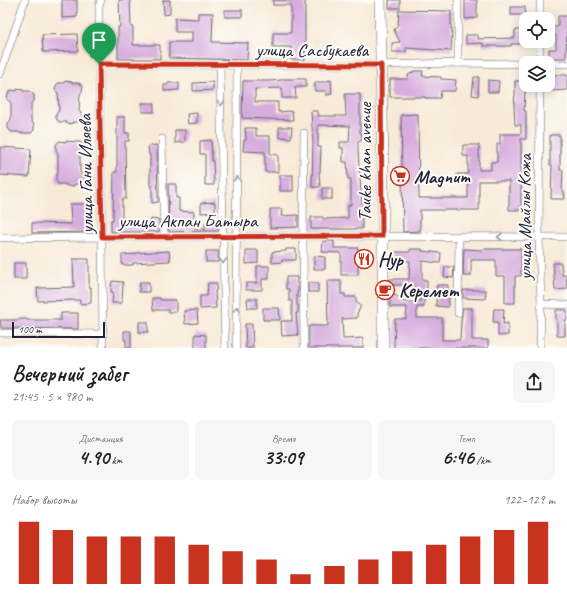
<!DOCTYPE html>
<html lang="ru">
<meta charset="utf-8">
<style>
:root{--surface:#fff;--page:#f6f6f6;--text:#222;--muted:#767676;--accent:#c8321e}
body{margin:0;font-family:Caveat,sans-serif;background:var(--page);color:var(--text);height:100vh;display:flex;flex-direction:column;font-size:15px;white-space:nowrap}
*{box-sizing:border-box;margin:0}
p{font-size:13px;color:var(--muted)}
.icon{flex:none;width:22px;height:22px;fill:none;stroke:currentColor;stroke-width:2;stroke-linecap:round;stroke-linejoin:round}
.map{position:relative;height:348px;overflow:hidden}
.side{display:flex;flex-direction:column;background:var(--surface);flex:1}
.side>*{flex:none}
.tools{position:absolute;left:519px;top:12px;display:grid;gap:8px}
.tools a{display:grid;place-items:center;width:36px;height:36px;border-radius:8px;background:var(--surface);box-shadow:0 2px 10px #0003;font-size:20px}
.scale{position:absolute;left:12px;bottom:10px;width:93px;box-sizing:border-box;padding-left:4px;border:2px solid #22223b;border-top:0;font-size:11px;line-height:14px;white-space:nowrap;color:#22223b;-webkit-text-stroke:3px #fdfcf7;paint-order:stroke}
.pin{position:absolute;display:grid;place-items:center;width:34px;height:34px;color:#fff;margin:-41px -17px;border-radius:50% 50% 50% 0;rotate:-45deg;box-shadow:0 0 4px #0007}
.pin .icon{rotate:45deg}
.round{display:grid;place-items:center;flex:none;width:42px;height:42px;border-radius:8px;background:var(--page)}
.head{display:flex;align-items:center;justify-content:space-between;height:68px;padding:0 12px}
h1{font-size:22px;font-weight:700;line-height:30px}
.stats{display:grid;grid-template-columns:repeat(3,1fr);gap:6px;height:68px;padding:4px 12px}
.stats div{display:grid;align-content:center;border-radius:8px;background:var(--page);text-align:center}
.stats b{font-size:20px;font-weight:700}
.stats small{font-size:11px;font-weight:400}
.stats p{font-size:11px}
.chart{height:112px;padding:8px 12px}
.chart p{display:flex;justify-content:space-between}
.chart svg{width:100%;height:72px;margin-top:4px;stroke:var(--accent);stroke-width:6}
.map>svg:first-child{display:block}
.building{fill:#d7adde}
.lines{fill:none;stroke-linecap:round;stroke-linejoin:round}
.minor-casing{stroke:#6d6872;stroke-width:8}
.primary-casing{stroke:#6d6872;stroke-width:12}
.minor{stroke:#fff;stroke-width:7}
.primary{stroke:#fff;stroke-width:11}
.oneway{stroke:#9c9ca7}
.route-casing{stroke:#fff;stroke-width:8}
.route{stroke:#c8321e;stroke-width:5}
.labels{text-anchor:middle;stroke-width:4;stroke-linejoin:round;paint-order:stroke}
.street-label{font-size:19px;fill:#22223b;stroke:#fdfcf7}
.poi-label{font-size:19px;font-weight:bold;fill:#22223b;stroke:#fdfcf7;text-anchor:start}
</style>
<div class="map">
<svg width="567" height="348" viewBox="0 0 567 348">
<rect width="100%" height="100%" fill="#fdfcf7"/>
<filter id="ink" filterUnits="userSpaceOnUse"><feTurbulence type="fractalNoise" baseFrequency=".025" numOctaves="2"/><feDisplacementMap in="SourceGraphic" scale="8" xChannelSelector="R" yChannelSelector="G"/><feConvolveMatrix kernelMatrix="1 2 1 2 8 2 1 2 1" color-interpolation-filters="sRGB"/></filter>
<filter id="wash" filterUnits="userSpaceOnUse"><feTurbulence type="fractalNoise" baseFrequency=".012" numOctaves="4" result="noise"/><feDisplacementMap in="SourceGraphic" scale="16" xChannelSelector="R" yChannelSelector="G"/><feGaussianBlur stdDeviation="0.9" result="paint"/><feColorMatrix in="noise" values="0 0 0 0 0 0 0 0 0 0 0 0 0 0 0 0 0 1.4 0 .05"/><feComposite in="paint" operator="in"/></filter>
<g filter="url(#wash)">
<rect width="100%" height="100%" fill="#f7ead7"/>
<g id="blocks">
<g class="building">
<polygon points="62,0 77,0 77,17 62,18"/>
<polygon points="119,0 130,0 131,27 133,27 133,45 160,45 160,59 118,59 118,27 120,27"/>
<polygon points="163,0 170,0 170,14 164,15"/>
<polygon points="273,0 305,0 305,60 291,60 291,47 273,47 273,33 291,33 291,5 273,5"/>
<rect x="389" y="0" width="11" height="8"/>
<polygon points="465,0 477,0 477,18 465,19"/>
<rect x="511" y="7" width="14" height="8"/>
<rect x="225" y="10" width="17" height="7"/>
<polygon points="399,10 451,11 451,29 452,29 451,51 406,48 406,52 392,52 392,43 400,42 394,30 398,24"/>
<polygon points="198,13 213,13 212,42 248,43 247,60 169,58 169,42 192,42 192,32 175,32 175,18 198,19"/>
<polygon points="558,16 567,16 566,58 549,58 549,49 556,49 556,35 548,35 548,27 558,27"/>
<polygon points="515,30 526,30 526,44 511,44 511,46 483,46 483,43 466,44 466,35 478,35 478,39 515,38"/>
<polygon points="77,34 78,51 43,52 42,35"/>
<polygon points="89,36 94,36 94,55 89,56"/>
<polygon points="414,71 423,71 422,76 441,77 441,79 456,80 455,91 441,91 440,98 425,98 425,97 390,97 390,79 407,79 409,74 411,74"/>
<polygon points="550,75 567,75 567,90 550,91"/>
<polygon points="474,77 479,77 478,96 472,95"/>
<polygon points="282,79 306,79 306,87 295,87 296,98 282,98 282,88 255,89 255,102 278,102 278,112 292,111 293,120 242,118 243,81 269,81 282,80"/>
<polygon points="331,80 332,94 326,95 326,91 315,91 315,82 326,82 326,81"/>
<polygon points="488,80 499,81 498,92 488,92"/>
<polygon points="65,81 72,82 72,83 79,83 83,86 82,91 80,94 79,111 82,115 82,119 79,122 72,122 72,124 66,123 66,122 59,122 56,118 56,114 59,111 58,93 55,90 56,86 58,83 65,83"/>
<polygon points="515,81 526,81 526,92 525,92 524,111 526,111 526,139 521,139 521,210 509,210 509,181 479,181 479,210 420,210 420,231 403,232 401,115 418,114 419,198 468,198 468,183 457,183 457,174 468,174 468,156 463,156 463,145 479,145 479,170 491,170 491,162 497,162 497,144 500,144 500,134 521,134 521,125 515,125 514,106 515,94"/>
<polygon points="213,82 213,90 193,91 193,83"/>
<polygon points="168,83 179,83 179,90 164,91 164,85 168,85"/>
<polygon points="17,89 23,90 23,91 29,91 34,95 34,101 31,103 31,121 34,125 34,130 31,133 19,133 19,132 11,132 8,128 8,123 11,120 11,103 7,99 8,94 11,90 17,91"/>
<polygon points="345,94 360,94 360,133 362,133 361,141 358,141 358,151 362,206 362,229 311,229 311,217 323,217 323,219 348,218 348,205 351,205 351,179 348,179 347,162 343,162 343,148 340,148 340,142 349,142 350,126 318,125 318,147 321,147 320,172 319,172 320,187 312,187 313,142 311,111 318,111 318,116 346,116"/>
<rect x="142" y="103" width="12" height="9"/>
<polygon points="197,113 197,123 188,124 187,114"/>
<polygon points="117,117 125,117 125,133 129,133 129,141 125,141 126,199 122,199 122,221 130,221 130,225 150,225 151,219 159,220 159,232 111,232 111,220 113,220 114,172 117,172"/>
<polygon points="279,127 292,127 291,138 279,137"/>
<polygon points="245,128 256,128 256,136 270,136 270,154 278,155 278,172 265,172 265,152 243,151 244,140 246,140"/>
<polygon points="175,130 185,130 185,142 175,143"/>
<polygon points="550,135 560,135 560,170 563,170 562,191 564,191 565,199 551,199 552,165 550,165"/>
<polygon points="211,140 212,161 213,161 214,185 205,185 205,154 200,154 200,141"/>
<polygon points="59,141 65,142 65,141 80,142 84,145 83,151 80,155 80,172 83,176 83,181 80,184 74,184 74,186 67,186 66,184 58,184 56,180 56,176 58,172 58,154 56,150 56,145"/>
<polygon points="157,145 158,202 152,203 152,185 150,185 150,155 149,155 148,146"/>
<polygon points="0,147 31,149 29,177 0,175"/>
<rect x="280" y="175" width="13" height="16"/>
<polygon points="168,184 176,184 176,198 179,198 179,211 194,212 194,228 204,228 204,231 169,232"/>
<rect x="322" y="188" width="10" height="11"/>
<polygon points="215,202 215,212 201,213 201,203"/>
<polygon points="70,204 88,204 88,232 32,233 32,223 71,224"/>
<polygon points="270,209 282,209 281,216 298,215 298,227 270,228"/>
<rect x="205" y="223" width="13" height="8"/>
<polygon points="323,241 334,241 334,248 358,248 358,275 341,275 341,253 322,252"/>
<polygon points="286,249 296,249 296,260 282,260 282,262 272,263 272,252 286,251"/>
<polygon points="410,249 422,249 422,251 441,253 440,263 422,261 422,280 427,280 427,293 424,293 424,307 417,307 417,318 442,318 442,340 460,340 461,321 463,308 472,308 472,340 488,340 488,348 394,348 395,319 406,319 407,307 390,307 390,296 395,295 404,302 420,302 420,293 414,293 414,286 403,286 403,285 390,285 390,279 409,279 410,261 393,261 393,252 410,252"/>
<polygon points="464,249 483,250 483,249 521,249 521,276 515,276 515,303 505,303 505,276 496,276 496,260 471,260 471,276 463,276"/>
<polygon points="246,250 258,250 258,263 246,264"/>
<polygon points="169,251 170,261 133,263 133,265 122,265 122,255 136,254 136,253"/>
<rect x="206" y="251" width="12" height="11"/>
<polygon points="314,256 325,257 325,269 314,269"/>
<polygon points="73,259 89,259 89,287 91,287 91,303 80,304 80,300 38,301 37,288 74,287"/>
<rect x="14" y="263" width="12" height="16"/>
<polygon points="553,263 561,263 562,275 566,275 567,289 555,290"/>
<polygon points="257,266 269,266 269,279 262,279 262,290 246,290 246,283 257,283"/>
<polygon points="445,267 454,267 453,278 444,277"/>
<polygon points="286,277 297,277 297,283 298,283 298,292 297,292 297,305 298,305 298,313 296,313 298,335 282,336 281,321 292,321 292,301 289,301 289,289 286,289"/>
<polygon points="112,281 123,282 122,303 112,303 113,292 111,292"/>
<polygon points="327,281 341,281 341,294 345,294 345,297 356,297 356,302 360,305 360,308 358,312 357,313 357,318 342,319 343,338 343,339 363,338 363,348 309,348 309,326 328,326"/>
<polygon points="140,282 149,282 149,292 139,292"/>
<polygon points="208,283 217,283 216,291 215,291 216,308 200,309 200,296 207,296"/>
<rect x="308" y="283" width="10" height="9"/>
<polygon points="437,285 448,285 448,297 449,297 448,307 436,306"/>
<polygon points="463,290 486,290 485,299 463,298"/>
<polygon points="152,298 160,298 160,300 176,300 176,312 168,312 168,310 153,310"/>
<polygon points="247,299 257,299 257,308 248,308"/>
<polygon points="263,308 279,308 280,320 263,320"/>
<polygon points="494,309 504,309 503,324 508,323 508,335 498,336 498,322 493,322"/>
<polygon points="197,310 198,323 185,324 184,311"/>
<polygon points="556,310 567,310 567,320 565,320 565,336 557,336 557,319 556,319"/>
<polygon points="61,313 78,313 78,329 1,328 0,320 19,320 19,319 27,319 27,320 61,320"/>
<rect x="139" y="322" width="9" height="10"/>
<polygon points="245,324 252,324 253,348 246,348"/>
<polygon points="124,331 131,331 131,348 126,348 126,340 124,340"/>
<polygon points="195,334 206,335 206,348 195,348"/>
</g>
</g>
</g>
<g filter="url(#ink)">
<use href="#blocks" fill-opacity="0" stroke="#6d6872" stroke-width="1"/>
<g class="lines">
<g class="minor-casing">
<g id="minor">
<polyline points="101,0 99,6 99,64 102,237 103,348"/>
<polyline points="458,0 458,63"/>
<polyline points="540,0 540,19"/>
<polyline points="540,41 540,63"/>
<polyline points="99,64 375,65 458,63 526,64"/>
<polyline points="220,64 225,348"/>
<polyline points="548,64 567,64"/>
<polyline points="0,74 25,0"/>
<polyline points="540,85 539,237 541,304 540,348"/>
<polyline points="162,139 164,236"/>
<polyline points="0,238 237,236 567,237"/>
<polyline points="541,304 567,305"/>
<polyline points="458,313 459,237"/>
<polyline points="0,333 103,334"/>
<polyline points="236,348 237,64"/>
<polyline points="304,348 303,236 304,133"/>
</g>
</g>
<g class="primary-casing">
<polyline id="primary" points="380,0 383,170 383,348"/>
</g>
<use href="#minor" class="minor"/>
<use href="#primary" class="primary"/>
</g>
<defs><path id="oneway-chevron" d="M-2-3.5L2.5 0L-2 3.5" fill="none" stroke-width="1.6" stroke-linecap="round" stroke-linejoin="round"/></defs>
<g class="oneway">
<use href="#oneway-chevron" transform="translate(221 103) rotate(89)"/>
<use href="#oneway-chevron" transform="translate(237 179) rotate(-90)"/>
<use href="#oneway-chevron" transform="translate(500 237) rotate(180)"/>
<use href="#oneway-chevron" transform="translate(223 261) rotate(89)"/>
<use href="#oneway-chevron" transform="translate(237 309) rotate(-90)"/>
</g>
</g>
<g class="lines" filter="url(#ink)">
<g class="route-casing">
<polygon id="route" points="99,64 381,65 382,236 102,237"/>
</g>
<use href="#route" class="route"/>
</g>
<defs>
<g id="supermarket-ring" transform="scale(1)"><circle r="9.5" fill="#fdfcf7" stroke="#c8321e" stroke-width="1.5"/><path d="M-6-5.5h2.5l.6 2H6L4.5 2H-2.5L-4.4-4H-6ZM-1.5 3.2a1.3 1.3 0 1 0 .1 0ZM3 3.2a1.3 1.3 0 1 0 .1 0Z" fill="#c8321e"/></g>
<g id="restaurant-ring" transform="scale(1)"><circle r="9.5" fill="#fdfcf7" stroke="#c8321e" stroke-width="1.5"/><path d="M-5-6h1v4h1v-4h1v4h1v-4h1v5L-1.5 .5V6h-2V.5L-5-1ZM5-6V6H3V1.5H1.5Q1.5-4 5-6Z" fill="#c8321e"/></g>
<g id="cafe-ring" transform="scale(1)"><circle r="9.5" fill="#fdfcf7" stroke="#c8321e" stroke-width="1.5"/><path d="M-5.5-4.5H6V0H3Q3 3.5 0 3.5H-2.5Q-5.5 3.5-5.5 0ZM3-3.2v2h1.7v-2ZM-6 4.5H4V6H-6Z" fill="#c8321e"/></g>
</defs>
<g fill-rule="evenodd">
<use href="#supermarket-ring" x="400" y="176"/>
<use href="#restaurant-ring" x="364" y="259"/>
<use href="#cafe-ring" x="385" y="290"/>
</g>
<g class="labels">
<g class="street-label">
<text x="312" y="56">улица Сасбукаева</text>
<text transform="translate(364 162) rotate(-90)" y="7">Tauke khan avenue</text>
<text transform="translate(85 174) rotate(-91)" y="7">улица Гани Иляева</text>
<text transform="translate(524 217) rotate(-90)" y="7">улица Майлы Кожа</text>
<text x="188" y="227">улица Акпан Батыра</text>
</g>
<g class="poi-label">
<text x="414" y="183">Magnum</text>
<text x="378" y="266">Нур</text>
<text x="399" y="297">Керемет</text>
</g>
</g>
</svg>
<div class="tools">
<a><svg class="icon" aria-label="locate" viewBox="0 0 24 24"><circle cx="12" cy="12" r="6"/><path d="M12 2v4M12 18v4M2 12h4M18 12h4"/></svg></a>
<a><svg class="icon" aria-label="layers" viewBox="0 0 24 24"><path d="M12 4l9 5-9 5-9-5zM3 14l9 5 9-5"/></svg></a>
</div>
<div class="scale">100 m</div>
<div class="pin" style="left:99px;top:64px;background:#1e9e55"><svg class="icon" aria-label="arrive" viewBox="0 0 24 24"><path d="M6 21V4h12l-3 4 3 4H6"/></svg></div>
</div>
<section class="side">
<div class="head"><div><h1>Вечерний забег</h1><p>21:45 · 5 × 980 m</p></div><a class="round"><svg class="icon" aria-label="share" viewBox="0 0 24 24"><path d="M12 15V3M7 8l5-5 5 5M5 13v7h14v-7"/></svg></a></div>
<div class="stats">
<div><p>Дистанция</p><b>4.90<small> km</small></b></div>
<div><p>Время</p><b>33:09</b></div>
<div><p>Темп</p><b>6:46<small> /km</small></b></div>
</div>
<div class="chart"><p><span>Набор высоты</span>122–129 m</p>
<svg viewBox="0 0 160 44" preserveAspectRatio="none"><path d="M5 44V6M15 44V11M25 44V15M35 44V15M45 44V15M55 44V20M65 44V24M75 44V29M85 44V38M95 44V33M105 44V29M115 44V24M125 44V20M135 44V15M145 44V11M155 44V6"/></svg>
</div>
</section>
